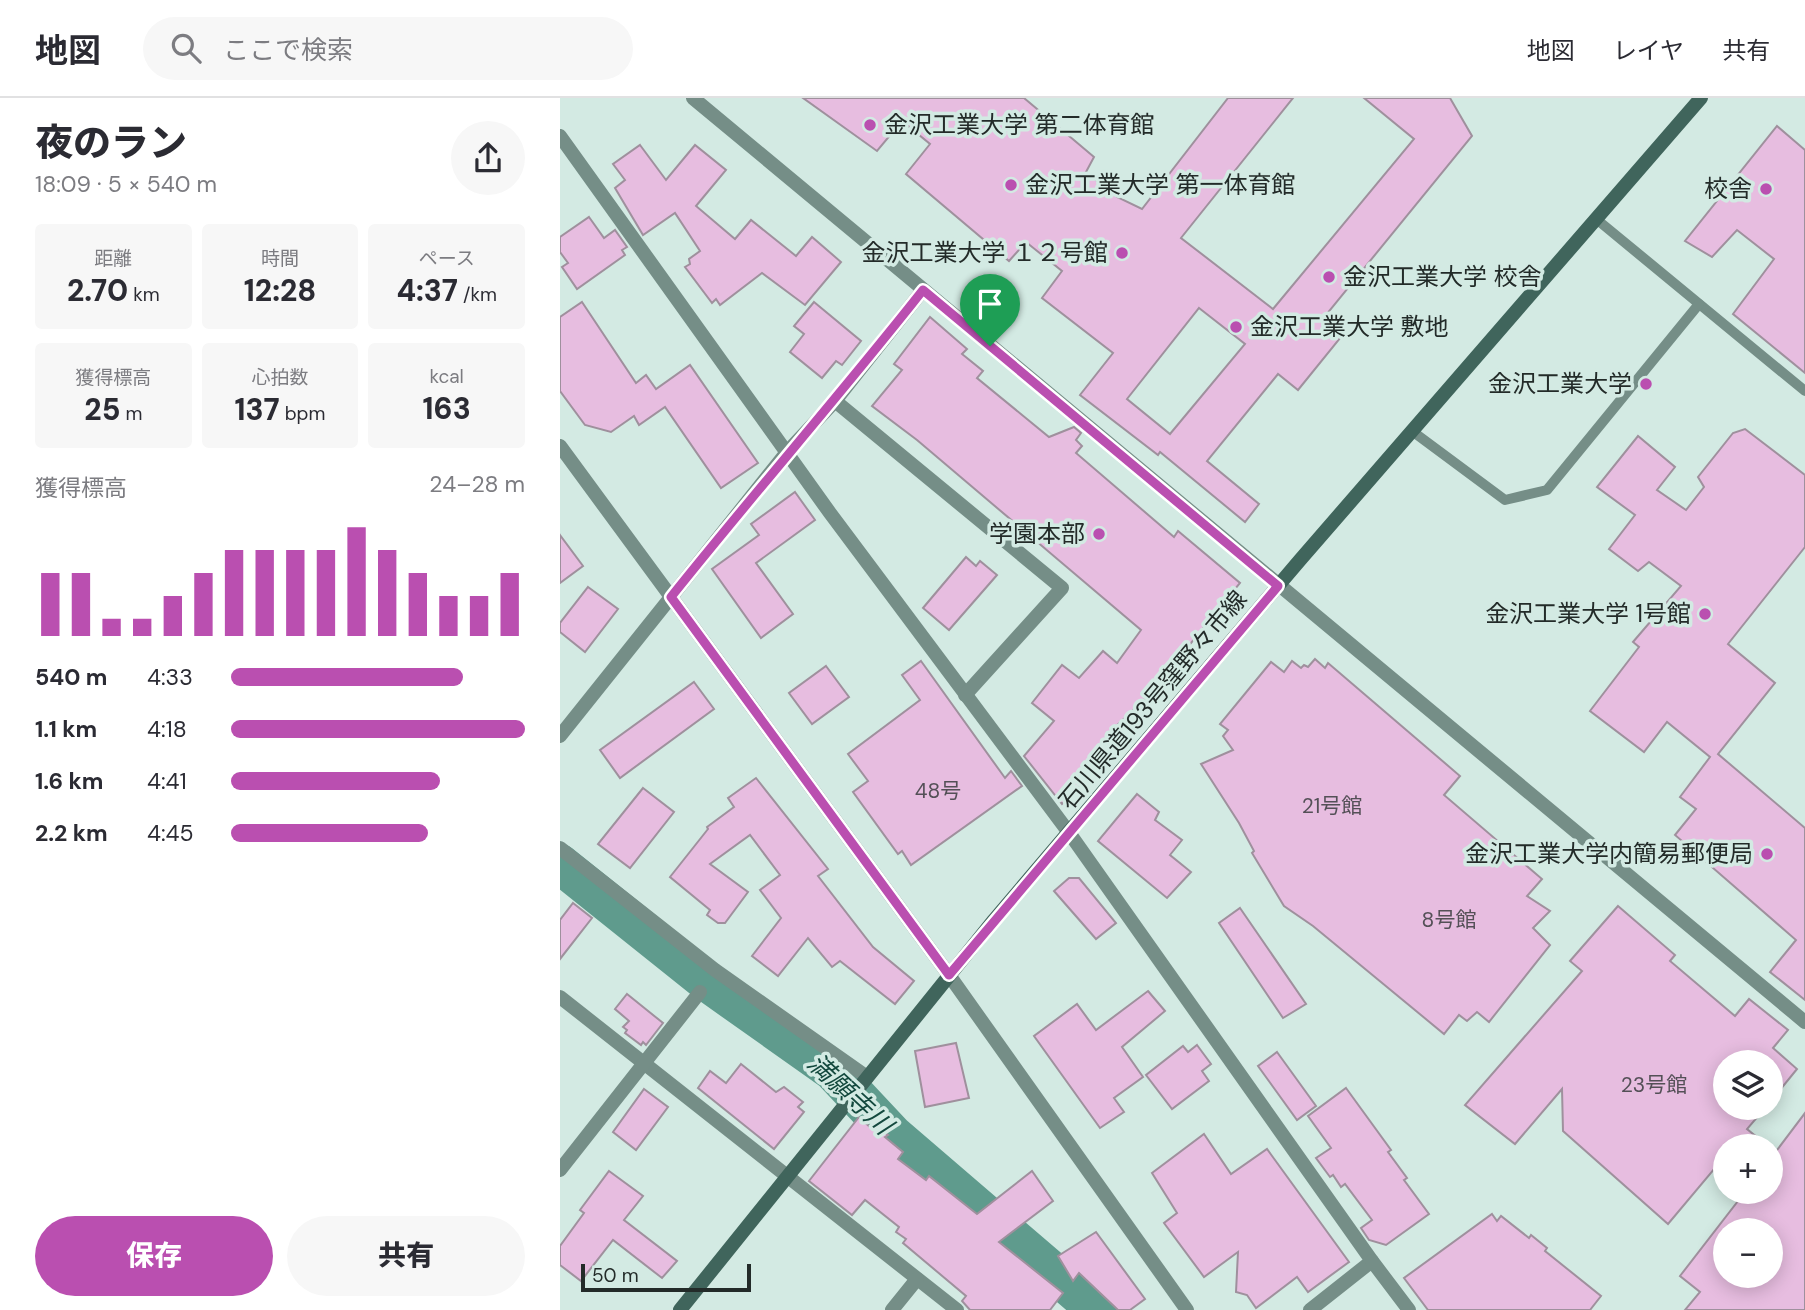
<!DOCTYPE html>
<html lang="ja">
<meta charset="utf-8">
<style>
:root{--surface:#fff;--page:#f7f7f7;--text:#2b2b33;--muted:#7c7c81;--line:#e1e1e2;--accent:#ba4fb0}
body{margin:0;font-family:"DM Sans","Noto Sans JP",sans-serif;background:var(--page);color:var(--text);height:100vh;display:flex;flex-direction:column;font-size:26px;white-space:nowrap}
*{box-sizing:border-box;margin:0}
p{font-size:23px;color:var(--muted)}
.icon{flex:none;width:38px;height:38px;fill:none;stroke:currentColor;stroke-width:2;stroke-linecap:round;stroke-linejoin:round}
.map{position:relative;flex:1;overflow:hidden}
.details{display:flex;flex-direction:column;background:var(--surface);width:560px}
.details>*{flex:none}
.buttons{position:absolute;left:1153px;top:952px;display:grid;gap:14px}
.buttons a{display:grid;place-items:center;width:70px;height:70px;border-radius:50%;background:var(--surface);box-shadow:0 4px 18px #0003;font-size:35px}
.scale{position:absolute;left:21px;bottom:18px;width:170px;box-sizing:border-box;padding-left:7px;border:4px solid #232b29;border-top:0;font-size:19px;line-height:24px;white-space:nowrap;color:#232b29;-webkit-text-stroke:5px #d3eae3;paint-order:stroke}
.pin{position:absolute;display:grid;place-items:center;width:60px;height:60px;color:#fff;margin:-72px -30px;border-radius:50% 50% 50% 0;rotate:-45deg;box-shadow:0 0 7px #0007}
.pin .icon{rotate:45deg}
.round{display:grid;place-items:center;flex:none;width:74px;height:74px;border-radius:37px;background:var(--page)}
.overview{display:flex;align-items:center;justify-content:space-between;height:119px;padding:0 35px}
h1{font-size:38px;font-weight:800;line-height:52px}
.figures{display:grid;grid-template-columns:repeat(3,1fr);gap:10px;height:119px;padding:7px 35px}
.figures div{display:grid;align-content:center;border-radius:7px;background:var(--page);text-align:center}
.figures b{font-size:30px;font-weight:800}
.figures small{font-size:19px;font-weight:400}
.figures p{font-size:19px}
.chart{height:196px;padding:14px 35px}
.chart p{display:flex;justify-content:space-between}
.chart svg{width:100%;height:126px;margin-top:7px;stroke:var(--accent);stroke-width:6}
.primary-button{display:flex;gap:14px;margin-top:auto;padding:14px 35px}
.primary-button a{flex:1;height:80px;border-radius:42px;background:var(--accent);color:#fff;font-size:28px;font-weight:800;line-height:80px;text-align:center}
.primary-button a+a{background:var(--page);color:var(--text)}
ul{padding:0 35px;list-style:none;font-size:23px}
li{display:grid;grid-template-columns:112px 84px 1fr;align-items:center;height:52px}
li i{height:18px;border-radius:9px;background:var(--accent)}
header{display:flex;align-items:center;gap:42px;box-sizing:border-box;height:98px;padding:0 35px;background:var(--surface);border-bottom:2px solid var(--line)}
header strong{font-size:33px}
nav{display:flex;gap:38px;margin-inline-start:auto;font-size:24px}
.search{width:490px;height:63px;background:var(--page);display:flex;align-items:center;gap:18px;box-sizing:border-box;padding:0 24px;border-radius:38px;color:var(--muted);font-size:26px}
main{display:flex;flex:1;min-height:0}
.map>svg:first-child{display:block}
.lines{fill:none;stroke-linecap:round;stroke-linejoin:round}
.river{stroke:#5f9b8d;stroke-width:40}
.building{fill:#e7bde0;stroke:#9f909d;stroke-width:2;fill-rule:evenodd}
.service{stroke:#758e87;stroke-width:10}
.minor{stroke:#758e87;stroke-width:14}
.tertiary{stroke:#758e87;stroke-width:14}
.secondary{stroke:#40655c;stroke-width:14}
.route-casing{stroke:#fff;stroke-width:14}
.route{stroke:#ba4fb0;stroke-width:9}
.poi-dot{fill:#ba4fb0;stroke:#d3eae3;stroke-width:2.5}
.labels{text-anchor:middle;stroke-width:7;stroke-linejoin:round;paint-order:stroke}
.number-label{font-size:21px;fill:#545057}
.poi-label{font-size:24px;fill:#232b29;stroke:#d3eae3;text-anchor:end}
.street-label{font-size:24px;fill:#232b29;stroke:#d3eae3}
.water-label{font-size:26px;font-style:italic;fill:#14493e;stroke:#d3eae3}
</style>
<header>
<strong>地図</strong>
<div class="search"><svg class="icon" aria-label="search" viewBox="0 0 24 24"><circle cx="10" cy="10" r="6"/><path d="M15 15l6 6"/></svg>ここで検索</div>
<nav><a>地図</a><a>レイヤ</a><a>共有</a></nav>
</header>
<main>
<section class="details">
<div class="overview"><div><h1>夜のラン</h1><p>18:09 · 5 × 540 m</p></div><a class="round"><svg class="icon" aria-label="share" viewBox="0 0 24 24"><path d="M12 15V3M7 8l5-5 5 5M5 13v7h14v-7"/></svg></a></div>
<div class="figures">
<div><p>距離</p><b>2.70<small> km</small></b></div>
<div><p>時間</p><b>12:28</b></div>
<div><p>ペース</p><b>4:37<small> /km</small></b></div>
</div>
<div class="figures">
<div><p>獲得標高</p><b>25<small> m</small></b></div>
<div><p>心拍数</p><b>137<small> bpm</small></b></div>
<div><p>kcal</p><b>163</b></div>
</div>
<div class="chart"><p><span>獲得標高</span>24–28 m</p>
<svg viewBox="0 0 160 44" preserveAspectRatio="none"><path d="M5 44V22M15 44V22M25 44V38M35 44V38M45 44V30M55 44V22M65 44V14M75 44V14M85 44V14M95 44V14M105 44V6M115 44V14M125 44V22M135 44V30M145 44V30M155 44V22"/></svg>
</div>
<ul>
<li><b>540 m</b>4:33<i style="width:79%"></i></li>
<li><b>1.1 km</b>4:18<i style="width:100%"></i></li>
<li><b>1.6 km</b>4:41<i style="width:71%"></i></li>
<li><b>2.2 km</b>4:45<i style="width:67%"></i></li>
</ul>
<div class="primary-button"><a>保存</a><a>共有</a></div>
</section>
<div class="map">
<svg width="1245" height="1212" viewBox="0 0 1245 1212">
<rect width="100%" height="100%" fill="#d3eae3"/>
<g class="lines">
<polyline class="river" points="0,766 146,883 273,973 333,1037 537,1212"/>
</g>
<g class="building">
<path d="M243,0h221l70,59 -8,15 31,25 25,12 86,-111h65l-112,140 92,71 141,-170 -50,-41h86l22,38 -151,185 20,16 -43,53 -20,-16 -71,87 52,43 -14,18 -85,-70 -2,3 -78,-60 33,-42 -71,-55 20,-27 -36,-29 -17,19 -103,-87 24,-30 -28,-23 -25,30zM639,210l46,36 -75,90 -43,-35z"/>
<polygon points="1217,28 1245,52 1245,275 1173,216 1214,161 1177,132 1152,159 1125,143"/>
<polygon points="80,47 106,82 135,47 166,72 136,108 175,141 191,122 236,158 252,139 281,164 245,207 202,175 160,207 156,201 152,205 125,169 130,166 129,161 140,153 115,115 83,137 55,90 65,82 53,66"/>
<polygon points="29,119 44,140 55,132 67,149 62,152 65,157 17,191 2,169 8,165 0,154 0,139"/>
<polygon points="22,204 76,285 86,277 96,291 130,267 198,365 161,390 105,309 79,327 74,318 51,334 25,327 0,293 0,219"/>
<polygon points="254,204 301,243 282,267 276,263 262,280 230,254 244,236 234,228"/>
<polygon points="370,219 407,251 402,256 423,273 417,280 489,339 514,329 521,335 516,342 522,348 516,355 614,439 618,433 680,485 587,599 553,631 540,647 550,655 502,706 464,658 494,623 472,605 502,567 519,580 543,553 557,565 581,532 357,342 312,308 342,272 334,266"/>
<polygon points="1185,331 1245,377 1245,449 1168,546 1215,585 1158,656 1245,730 1245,902 1210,874 1236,842 1115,737 1136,711 1120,699 1150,659 1107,624 1084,654 1030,613 1079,549 1073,544 1121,488 1089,464 1078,473 1049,451 1075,417 1037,389 1078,338 1115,369 1097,392 1126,412 1144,389 1138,379 1173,335"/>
<polygon points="235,394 255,422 196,465 233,516 201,540 152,471 199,437 191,426"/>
<polygon points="0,437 23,468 0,485"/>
<polygon points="406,459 416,468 420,463 437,477 389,532 363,510"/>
<polygon points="28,489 58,511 25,554 0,534 0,525"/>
<polygon points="755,561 765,570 768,565 900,678 884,697 982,781 967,798 990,813 973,830 990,847 929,924 917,914 907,923 899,917 884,936 753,828 724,808 692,755 694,753 679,725 641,666 673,652 663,638 668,632 660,626 711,564 724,574 732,563 741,570 744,567 748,569"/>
<polygon points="361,563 445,680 451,673 462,688 351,767 342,753 338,756 293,694 308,683 288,656 360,602 342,577"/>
<polygon points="266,568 289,599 252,626 229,595"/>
<polygon points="134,584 154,611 60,680 40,652"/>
<polygon points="196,680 268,771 258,778 313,849 354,883 335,906 280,863 272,869 248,840 218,878 192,858 221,820 200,792 220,777 190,737 150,766 188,794 165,825 158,825 147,817 150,812 110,779 148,731 147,729 174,709 168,700"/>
<polygon points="83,690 114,714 70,770 38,746"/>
<polygon points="577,696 599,714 595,722 622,742 610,757 631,774 607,800 538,743"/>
<polygon points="509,780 519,780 556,825 536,841 494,793"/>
<polygon points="13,805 32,820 0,861 0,822"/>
<polygon points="1058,808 1115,857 1110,863 1175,918 1189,901 1228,932 1213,950 1237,971 1211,1003 1211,964 1166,964 1166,1010 1205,1010 1187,1031 1208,1048 1166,1048 1166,1057 1108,1126 1003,1033 1002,991 955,1046 905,1007 1022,873 1010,863"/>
<polygon points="680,810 746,906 723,920 659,825"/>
<polygon points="588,893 605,913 562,949 583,979 554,1000 564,1014 540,1030 474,938 517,906 536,932"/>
<polygon points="67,896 103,925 86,947 83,944 81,947 65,935 67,932 63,929 69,923 55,911"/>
<polygon points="396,945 409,1000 365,1009 355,953"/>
<polygon points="637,947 651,966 642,973 649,983 612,1011 586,977 623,948 628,954"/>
<polygon points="717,954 756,1008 737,1022 698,968"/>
<polygon points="181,966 216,994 224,989 243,1004 238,1009 244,1014 214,1051 138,990 150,973 166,985"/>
<polygon points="786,990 831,1052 828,1054 847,1080 844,1082 869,1116 826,1147 809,1142 801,1130 812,1122 785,1086 781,1089 773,1077 770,1079 756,1060 771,1050 748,1018"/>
<polygon points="84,991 108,1009 76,1052 53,1034"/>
<path d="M1245,1015v197h-120l15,-18 -20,-16 65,-84h26v-34zM1166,1132h45v46h-45z"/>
<polygon points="299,1019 311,1030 314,1026 328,1037 325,1039 343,1054 338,1061 366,1082 369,1078 417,1116 472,1073 493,1103 439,1144 503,1195 490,1212 410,1212 402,1203 406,1198 343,1145 346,1141 336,1134 339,1129 305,1102 292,1117 249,1083"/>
<polygon points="644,1036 671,1076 707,1051 789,1164 748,1194 737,1179 696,1210 687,1197 676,1194 678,1154 644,1179 604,1125 617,1115 592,1075"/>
<polygon points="49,1073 83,1098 64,1122 117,1163 102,1180 53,1142 21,1183 0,1167 0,1148 24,1115 20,1112"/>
<polygon points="932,1116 937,1123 941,1118 969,1140 971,1137 987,1150 985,1153 1041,1198 1030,1212 868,1212 844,1180"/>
<polygon points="536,1134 585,1201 570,1212 558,1212 519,1175 513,1183 498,1158"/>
</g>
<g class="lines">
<g class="service">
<polyline points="1035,120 1245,293"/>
<polyline points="852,333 945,402 987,392 1139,206"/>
</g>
<g class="minor">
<polyline points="133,0 1245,924"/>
<polyline points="0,38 270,415 510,736 812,1163 750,1212"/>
<polyline points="275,303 502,490 405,597"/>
<polyline points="0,638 227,354 275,303 363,192"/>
<polyline points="0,750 155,872 307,979"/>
<polyline points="0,899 397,1212"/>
<polyline points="0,1072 140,894"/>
<polyline points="812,1163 849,1212"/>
<polyline points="332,1212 357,1181"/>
</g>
<polyline class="tertiary" points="0,348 389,877 627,1212"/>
<polyline class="secondary" points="120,1212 434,822 740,462 1141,0"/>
</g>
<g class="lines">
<g class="route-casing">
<path id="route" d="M363,192l355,296 -329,389 -278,-378c83,-104 170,-203 252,-307z"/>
</g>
<use href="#route" class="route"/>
</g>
<g class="poi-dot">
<circle cx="310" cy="27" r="7"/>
<circle cx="451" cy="87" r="7"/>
<circle cx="1206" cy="91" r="7"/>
<circle cx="562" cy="155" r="7"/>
<circle cx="769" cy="179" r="7"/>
<circle cx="676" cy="229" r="7"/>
<circle cx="1086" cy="286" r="7"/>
<circle cx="539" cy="436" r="7"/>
<circle cx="1145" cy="516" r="7"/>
<circle cx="1207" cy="756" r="7"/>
</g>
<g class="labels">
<g class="number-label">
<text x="378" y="700">48号</text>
<text x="772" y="715">21号館</text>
<text x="889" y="829">8号館</text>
<text x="1094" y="994">23号館</text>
</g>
<g class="poi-label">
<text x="324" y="35" text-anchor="start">金沢工業大学 第二体育館</text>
<text x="465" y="95" text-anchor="start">金沢工業大学 第一体育館</text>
<text x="1192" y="99">校舎</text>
<text x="548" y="163">金沢工業大学 １２号館</text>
<text x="783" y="187" text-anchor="start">金沢工業大学 校舎</text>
<text x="690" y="237" text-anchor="start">金沢工業大学 敷地</text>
<text x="1072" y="294">金沢工業大学</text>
<text x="525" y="444">学園本部</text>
<text x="1131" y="524">金沢工業大学 1号館</text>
<text x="1193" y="764">金沢工業大学内簡易郵便局</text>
</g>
<g class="street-label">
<text transform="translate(593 602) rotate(-50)" y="8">石川県道193号窪野々市線</text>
</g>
<g class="water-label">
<text transform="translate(290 996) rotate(43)" y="9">満願寺川</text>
</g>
</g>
</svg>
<div class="buttons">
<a><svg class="icon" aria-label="layers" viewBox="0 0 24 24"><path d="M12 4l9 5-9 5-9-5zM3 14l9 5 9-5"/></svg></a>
<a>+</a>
<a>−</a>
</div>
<div class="scale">50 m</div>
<div class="pin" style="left:430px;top:248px;background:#1e9e55"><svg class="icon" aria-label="arrive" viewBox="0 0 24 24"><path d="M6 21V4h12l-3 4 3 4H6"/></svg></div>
</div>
</main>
